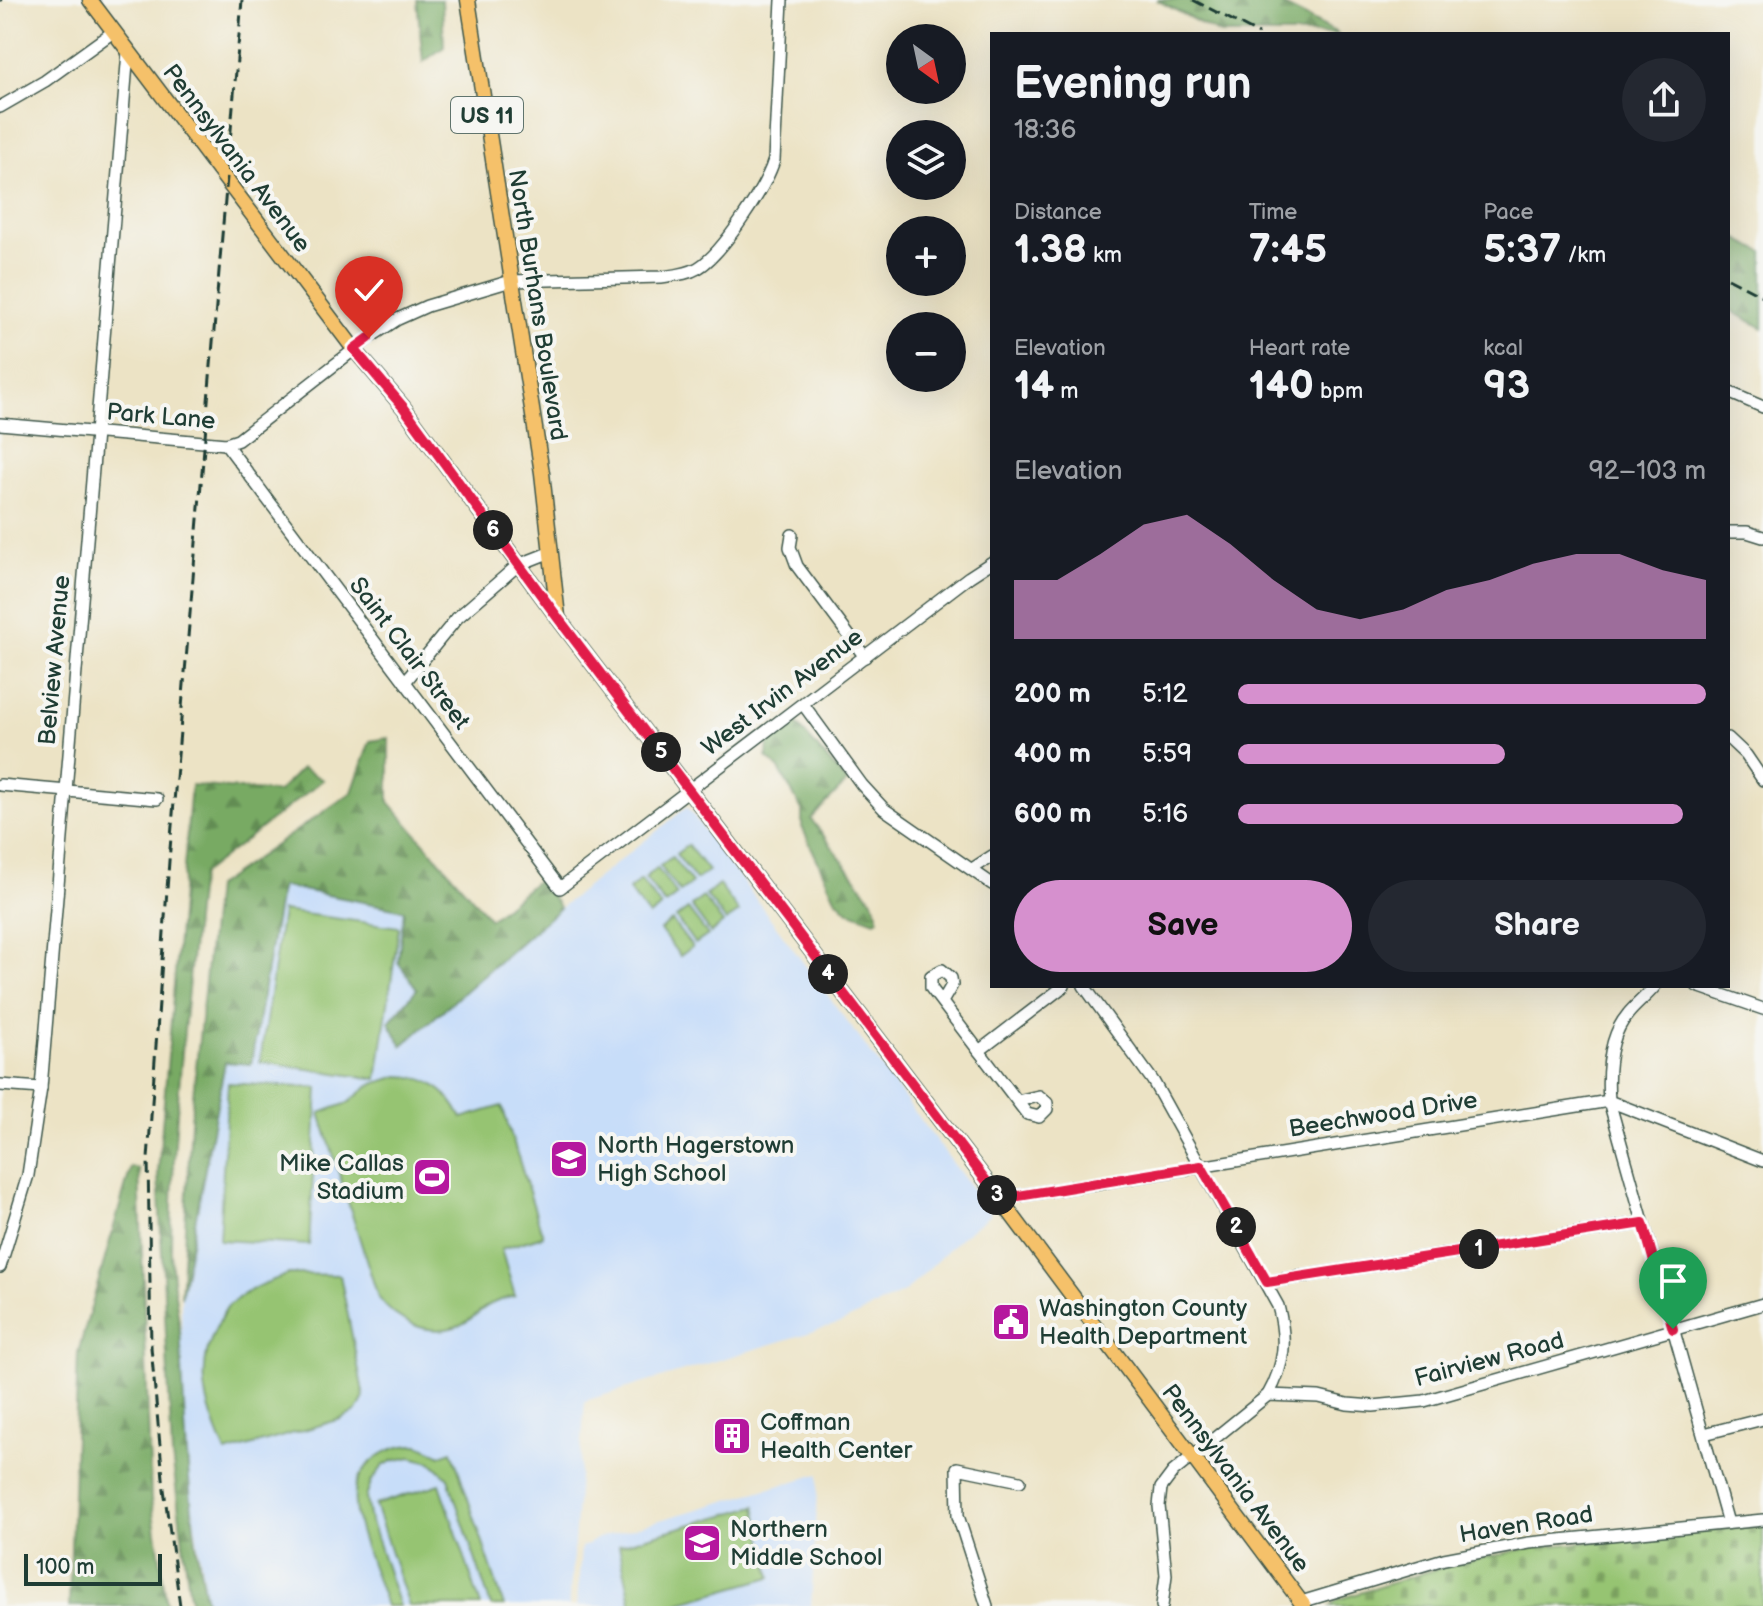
<!DOCTYPE html>
<meta charset="utf-8">
<style>
:root{--surface:#171b24;--page:#242831;--text:#f1f3f6;--muted:#9ea1a6;--accent:#d690ce}
body{margin:0;font-family:"Balsamiq Sans",sans-serif;background:var(--page);color:var(--text);height:100vh;display:flex;flex-direction:column;font-size:30px;white-space:nowrap}
*{box-sizing:border-box;margin:0}
p{font-size:26px;color:var(--muted)}
.icon{flex:none;width:44px;height:44px;fill:none;stroke:currentColor;stroke-width:2;stroke-linecap:round;stroke-linejoin:round}
.map{position:relative;flex:1;overflow:hidden}
.drawer{position:absolute;left:990px;top:32px;width:740px;height:956px;display:flex;flex-direction:column;background:var(--surface);border-radius:0px;box-shadow:0 8px 32px #0002}
.drawer>*{flex:none}
.needle{width:52px;rotate:147deg}
.buttons{position:absolute;left:886px;top:24px;display:grid;gap:16px}
.buttons a{display:grid;place-items:center;width:80px;height:80px;border-radius:50%;background:var(--surface);box-shadow:0 8px 32px #0002;font-size:40px}
.scale{position:absolute;left:24px;bottom:20px;width:138px;box-sizing:border-box;padding-left:8px;border:4px solid #1f3d34;border-top:0;font-size:22px;line-height:28px;white-space:nowrap;color:#1f3d34;-webkit-text-stroke:6px #f6f6f2;paint-order:stroke}
.pin{position:absolute;display:grid;place-items:center;width:68px;height:68px;color:#fff;margin:-82px -34px;border-radius:50% 50% 50% 0;rotate:-45deg;box-shadow:0 0 8px #0007}
.pin .icon{rotate:45deg}
.km{position:absolute;width:40px;height:40px;margin:-20px;border-radius:50%;background:#222;color:#fff;font-size:22px;line-height:40px;text-align:center}
.round{display:grid;place-items:center;flex:none;width:84px;height:84px;border-radius:42px;background:var(--page)}
.headline{display:flex;align-items:center;justify-content:space-between;height:136px;padding:0 24px}
h1{font-size:44px;font-weight:700;line-height:60px}
.stats{display:grid;grid-template-columns:repeat(3,1fr);gap:12px;height:136px;padding:8px 24px}
.stats div{display:grid;align-content:center}
.stats b{font-size:40px;font-weight:700}
.stats small{font-size:22px;font-weight:400}
.stats p{font-size:22px}
.chart{height:224px;padding:16px 24px}
.chart p{display:flex;justify-content:space-between}
.chart svg{width:100%;height:144px;margin-top:8px;fill:var(--accent);opacity:.7}
.action{display:flex;gap:16px;margin-top:auto;padding:16px 24px}
.action a{flex:1;height:92px;border-radius:48px;background:var(--accent);color:#111;font-size:32px;font-weight:700;line-height:92px;text-align:center}
.action a+a{background:var(--page);color:var(--text)}
ul{padding:0 24px;list-style:none;font-size:26px}
li{display:grid;grid-template-columns:128px 96px 1fr;align-items:center;height:60px}
li i{height:20px;border-radius:10px;background:var(--accent)}
.map>svg:first-child{display:block}
.built{fill:#c7ddf9}
.forest{fill:url(#forest-firs);stroke:#4c744c;stroke-width:2}
.cemetery{fill:url(#cemetery-stones);stroke:#5a8053;stroke-width:2}
.garden{fill:#96c472;stroke:#5a8053;stroke-width:2}
.lines{fill:none;stroke-linecap:round;stroke-linejoin:round}
.minor-casing{stroke:#3e564a;stroke-width:14}
.major-casing{stroke:#3e564a;stroke-width:17}
.minor{stroke:#fff;stroke-width:11}
.major{stroke:#f5c16b;stroke-width:14}
.rail{stroke:#1f3d34;stroke-width:3;stroke-dasharray:12 6;stroke-linecap:butt}
.route-casing{stroke:#fff;stroke-width:16}
.route{stroke:#e11d48;stroke-width:10}
.labels{text-anchor:middle;stroke-width:8;stroke-linejoin:round;paint-order:stroke}
.shield{fill:#f6f6f2;stroke:#60746d;stroke-width:2}
.shield-label{font-size:22px;font-weight:bold;fill:#1f3d34}
.street-label{font-size:24px;fill:#1f3d34;stroke:#f6f6f2}
.poi-label{font-size:24px;fill:#1f3d34;stroke:#f6f6f2;text-anchor:start}
</style>
<div class="map">
<svg width="1763" height="1606" viewBox="0 0 1763 1606">
<defs>
<pattern id="forest-firs" width="22" height="20" patternUnits="userSpaceOnUse" patternTransform="scale(2)"><rect width="22" height="20" fill="#78aa64"/><path d="M5 1l3.5 6h-7zM16 11l3.5 6h-7z" fill="#628c53"/></pattern>
<pattern id="cemetery-stones" width="16" height="16" patternUnits="userSpaceOnUse" patternTransform="scale(2)"><rect width="16" height="16" fill="#96c472"/><path d="M2 7V4a2 2 0 0 1 4 0v3zM10 15v-3a2 2 0 0 1 4 0v3z" fill="#7aa05e"/></pattern>
</defs>
<rect width="100%" height="100%" fill="#f6f6f2"/>
<filter id="ink" filterUnits="userSpaceOnUse"><feTurbulence type="fractalNoise" baseFrequency=".0125" numOctaves="2"/><feDisplacementMap in="SourceGraphic" scale="16" xChannelSelector="R" yChannelSelector="G"/><feConvolveMatrix kernelMatrix="1 2 1 2 8 2 1 2 1" color-interpolation-filters="sRGB"/></filter>
<filter id="wash" filterUnits="userSpaceOnUse"><feTurbulence type="fractalNoise" baseFrequency=".006" numOctaves="4" result="noise"/><feDisplacementMap in="SourceGraphic" scale="32" xChannelSelector="R" yChannelSelector="G"/><feGaussianBlur stdDeviation="1.8" result="paint"/><feColorMatrix in="noise" values="0 0 0 0 0 0 0 0 0 0 0 0 0 0 0 0 0 1.4 0 .05"/><feComposite in="paint" operator="in"/></filter>
<g filter="url(#wash)">
<rect width="100%" height="100%" fill="#ece3c5"/>
<g class="built">
<polygon points="389,802 490,919 540,878 560,908 687,807 991,1214 960,1238 906,1291 841,1323 585,1401 569,1606 207,1606 190,1489 182,1407 181,1297 192,1105 215,887"/>
<polygon points="819,1474 811,1606 577,1606 581,1548 598,1538"/>
</g>
<g class="forest">
<polygon points="417,0 442,0 444,47 423,62"/>
<polygon points="1157,0 1273,0 1339,34 1220,34"/>
<polygon points="1728,234 1763,252 1763,328 1728,309"/>
<polygon points="796,723 847,782 811,819 873,901 879,919 875,921 848,911 835,898 802,827 802,810 779,769 767,757 768,739 779,726"/>
<polygon points="389,738 389,802 490,919 540,878 560,908 402,1046 389,1022 417,989 398,962 404,910 281,886 251,1064 225,1062 181,1297 192,1105 215,887 352,792 370,741"/>
<path d="M302,768l21,12 -121,94 -4,18c-12,119 -26,238 -27,358 0,32 9,64 10,96 4,87 8,175 26,260h-16l-19,-150 -14,-283 33,-388 87,7z"/>
<polygon points="131,1167 139,1169 151,1499 167,1606 69,1606 78,1353"/>
</g>
<polygon class="cemetery" points="1763,1525 1763,1606 1331,1606 1337,1600 1446,1566 1529,1548"/>
<g class="garden">
<polygon points="688,845 708,871 696,880 676,854"/>
<polygon points="672,857 692,883 680,892 660,866"/>
<polygon points="657,868 677,895 665,904 645,878"/>
<polygon points="641,880 661,907 649,916 629,890"/>
<polygon points="719,885 739,912 726,921 706,895"/>
<polygon points="703,897 723,923 711,933 691,906"/>
<polygon points="688,909 708,935 695,944 676,918"/>
<polygon points="282,911 399,927 377,1079 260,1062"/>
<polygon points="672,921 692,947 680,956 660,930"/>
<path d="M399,1076c31,0 49,15 63,42l40,-12 41,130 -42,13 14,47c-8,2 -16,4 -24,8 -11,5 -19,16 -31,21 -30,13 -64,-3 -82,-28l-58,-184 28,-10 22,-18z"/>
<polygon points="228,1083 318,1088 309,1245 219,1240"/>
<path d="M289,1274l51,1 24,122 -7,14 -16,8 -115,34c-20,-45 -33,-85 -7,-131 3,-5 5,-12 9,-16 17,-16 40,-24 61,-32z"/>
<path d="M419,1445l22,10 11,-4 52,155h-13l-43,-128 -17,-16 -20,-5 -19,4 -9,5 -12,16 -5,16 3,18 30,90h-13c-9,-29 -29,-72 -31,-101 -4,-37 30,-61 64,-60z"/>
<polygon points="440,1484 481,1606 409,1606 375,1505"/>
<polygon points="756,1506 771,1577 668,1606 632,1606 619,1545"/>
</g>
</g>
<g filter="url(#ink)">
<g class="lines">
<g class="minor-casing">
<g id="minor">
<polyline points="0,107 45,81 113,32"/>
<polyline points="1728,392 1763,407"/>
<path d="M0,424l226,20 12,-4 131,-102 29,-19 29,-13 84,-25 150,-4c12,-2 25,-2 37,-9 24,-14 68,-81 76,-108l8,-160"/>
<polyline points="226,444 560,888 969,577 992,562"/>
<polyline points="1728,532 1747,532 1763,537"/>
<polyline points="792,535 790,547 797,566 865,657"/>
<polyline points="405,682 457,618 518,565 551,552"/>
<polyline points="803,704 862,785 884,809 992,884"/>
<polyline points="1728,738 1746,755 1763,780"/>
<polyline points="0,785 157,799"/>
<polyline points="972,869 992,856"/>
<path d="M1084,986l69,95 125,225c9,33 7,59 -10,89"/>
<path d="M1655,986c-8,10 -19,18 -27,28 -19,22 -21,59 -19,87l119,422"/>
<polyline points="1697,986 1763,1009"/>
<polyline points="942,1002 952,985 951,978 942,970 931,976 931,988 1027,1114 1039,1117 1047,1109 1047,1103 1039,1096 1017,1101"/>
<polyline points="979,1051 1064,986"/>
<polyline points="0,1085 41,1088"/>
<polyline points="1000,1199 1609,1101 1763,1161"/>
<polyline points="0,1267 28,1175 41,1088 128,52"/>
<polyline points="1267,1282 1643,1223"/>
<polyline points="1704,1434 1763,1419"/>
<polyline points="1301,1602 1444,1559 1529,1543 1763,1520"/>
<polyline points="987,1606 958,1516 957,1468 1020,1481"/>
<polyline points="1162,1606 1166,1575 1159,1506 1161,1488 1173,1472 1268,1395 1319,1397 1347,1404 1373,1406 1424,1401 1763,1304"/>
</g>
</g>
<g class="major-casing">
<g id="major">
<polyline points="90,0 354,349 404,408 558,618 1000,1199 1304,1606"/>
<polyline points="468,0 542,473 558,617"/>
</g>
</g>
<use href="#minor" class="minor"/>
<use href="#major" class="major"/>
<g class="rail">
<polyline points="1193,0 1259,34"/>
<polyline points="0,1 2,0"/>
<polyline points="1728,278 1763,296"/>
<polyline points="180,1606 164,1489 151,1347 148,1159 169,861 242,0"/>
</g>
</g>
</g>
<g class="lines" filter="url(#ink)">
<g class="route-casing">
<polyline id="route" points="369,338 354,349 404,408 558,618 1000,1199 1201,1166 1267,1282 1643,1223 1673,1329"/>
</g>
<use href="#route" class="route"/>
</g>
<defs>
<g id="school-square" transform="scale(2)"><rect x="-9" y="-9" width="18" height="18" rx="4" fill="#b5179e" stroke="#f6f6f2"/><path d="M0-5L7-2L0 1L-7-2ZM-4 1L0 2.5L4 1V4Q0 6-4 4Z" fill="#fff"/></g>
<g id="stadium-square" transform="scale(2)"><rect x="-9" y="-9" width="18" height="18" rx="4" fill="#b5179e" stroke="#f6f6f2"/><path d="M0-5a6.5 5 0 1 0 0 10a6.5 5 0 1 0 0-10ZM-3.5-1.8h7v3.6h-7Z" fill="#fff"/></g>
<g id="civic-square" transform="scale(2)"><rect x="-9" y="-9" width="18" height="18" rx="4" fill="#b5179e" stroke="#f6f6f2"/><path d="M-.6-6.5H3V-4.5H.6V-3L4-1V1h2V6H-6V1h2V-1L-.6-3ZM-1.2 2.5V6h2.4V2.5Z" fill="#fff"/></g>
<g id="building-square" transform="scale(2)"><rect x="-9" y="-9" width="18" height="18" rx="4" fill="#b5179e" stroke="#f6f6f2"/><path d="M-4-6H4V6H1V3H-1V6H-4ZM-2.5-4.3h1.7v1.8h-1.7ZM.8-4.3h1.7v1.8H.8ZM-2.5-1h1.7V.8h-1.7ZM.8-1h1.7V.8H.8Z" fill="#fff"/></g>
</defs>
<g fill-rule="evenodd">
<use href="#school-square" x="569" y="1159"/>
<use href="#stadium-square" x="432" y="1177"/>
<use href="#civic-square" x="1011" y="1322"/>
<use href="#building-square" x="732" y="1436"/>
<use href="#school-square" x="702" y="1543"/>
</g>
<g class="labels">
<rect class="shield" x="451" y="97" width="72" height="36" rx="6"/>
<g class="shield-label">
<text x="487" y="123">US 11</text>
</g>
<g class="street-label">
<text transform="translate(237 158) rotate(53)" y="8">Pennsylvania Avenue</text>
<text transform="translate(538 305) rotate(81)" y="8">North Burhans Boulevard</text>
<text transform="translate(161 416) rotate(5)" y="8">Park Lane</text>
<text transform="translate(410 653) rotate(53)" y="8">Saint Clair Street</text>
<text transform="translate(54 660) rotate(-85)" y="8">Belview Avenue</text>
<text transform="translate(782 692) rotate(-37)" y="8">West Irvin Avenue</text>
<text transform="translate(1383 1114) rotate(-9)" y="8">Beechwood Drive</text>
<text transform="translate(1489 1359) rotate(-15)" y="8">Fairview Road</text>
<text transform="translate(1236 1478) rotate(53)" y="8">Pennsylvania Avenue</text>
<text transform="translate(1526 1524) rotate(-9)" y="8">Haven Road</text>
</g>
<g class="poi-label">
<text x="597" y="1153">North Hagerstown<tspan x="597" dy="28">High School</tspan></text>
<text x="404" y="1171" text-anchor="end">Mike Callas<tspan x="404" dy="28">Stadium</tspan></text>
<text x="1039" y="1316">Washington County<tspan x="1039" dy="28">Health Department</tspan></text>
<text x="760" y="1430">Coffman<tspan x="760" dy="28">Health Center</tspan></text>
<text x="730" y="1537">Northern<tspan x="730" dy="28">Middle School</tspan></text>
</g>
</g>
</svg>
<div class="buttons">
<a><svg class="needle" viewBox="-14 -14 28 28"><path d="M0-13l5 13h-10z" fill="#e53935"/><path d="M0 13l5-13h-10z" fill="#9ea1a6"/></svg></a>
<a><svg class="icon" aria-label="layers" viewBox="0 0 24 24"><path d="M12 4l9 5-9 5-9-5zM3 14l9 5 9-5"/></svg></a>
<a>+</a>
<a>−</a>
</div>
<div class="scale">100 m</div>
<div class="pin" style="left:1673px;top:1329px;background:#1e9e55"><svg class="icon" aria-label="arrive" viewBox="0 0 24 24"><path d="M6 21V4h12l-3 4 3 4H6"/></svg></div>
<div class="pin" style="left:369px;top:338px;background:#d93025"><svg class="icon" aria-label="check" viewBox="0 0 24 24"><path d="M5 12l5 5 9-10"/></svg></div>
<b class="km" style="left:1479px;top:1249px">1</b>
<b class="km" style="left:1236px;top:1227px">2</b>
<b class="km" style="left:997px;top:1195px">3</b>
<b class="km" style="left:828px;top:974px">4</b>
<b class="km" style="left:661px;top:752px">5</b>
<b class="km" style="left:493px;top:530px">6</b>
<section class="drawer">
<div class="headline"><div><h1>Evening run</h1><p>18:36</p></div><a class="round"><svg class="icon" aria-label="share" viewBox="0 0 24 24"><path d="M12 15V3M7 8l5-5 5 5M5 13v7h14v-7"/></svg></a></div>
<div class="stats">
<div><p>Distance</p><b>1.38<small> km</small></b></div>
<div><p>Time</p><b>7:45</b></div>
<div><p>Pace</p><b>5:37<small> /km</small></b></div>
</div>
<div class="stats">
<div><p>Elevation</p><b>14<small> m</small></b></div>
<div><p>Heart rate</p><b>140<small> bpm</small></b></div>
<div><p>kcal</p><b>93</b></div>
</div>
<div class="chart"><p><span>Elevation</span>92–103 m</p>
<svg viewBox="0 0 160 44" preserveAspectRatio="none"><path d="M0 44V26L10 26L20 18L30 9L40 6L50 15L60 26L70 35L80 38L90 35L100 29L110 26L120 21L130 18L140 18L150 23L160 26V44z"/></svg>
</div>
<ul>
<li><b>200 m</b>5:12<i style="width:100%"></i></li>
<li><b>400 m</b>5:59<i style="width:57%"></i></li>
<li><b>600 m</b>5:16<i style="width:95%"></i></li>
</ul>
<div class="action"><a>Save</a><a>Share</a></div>
</section>
</div>
